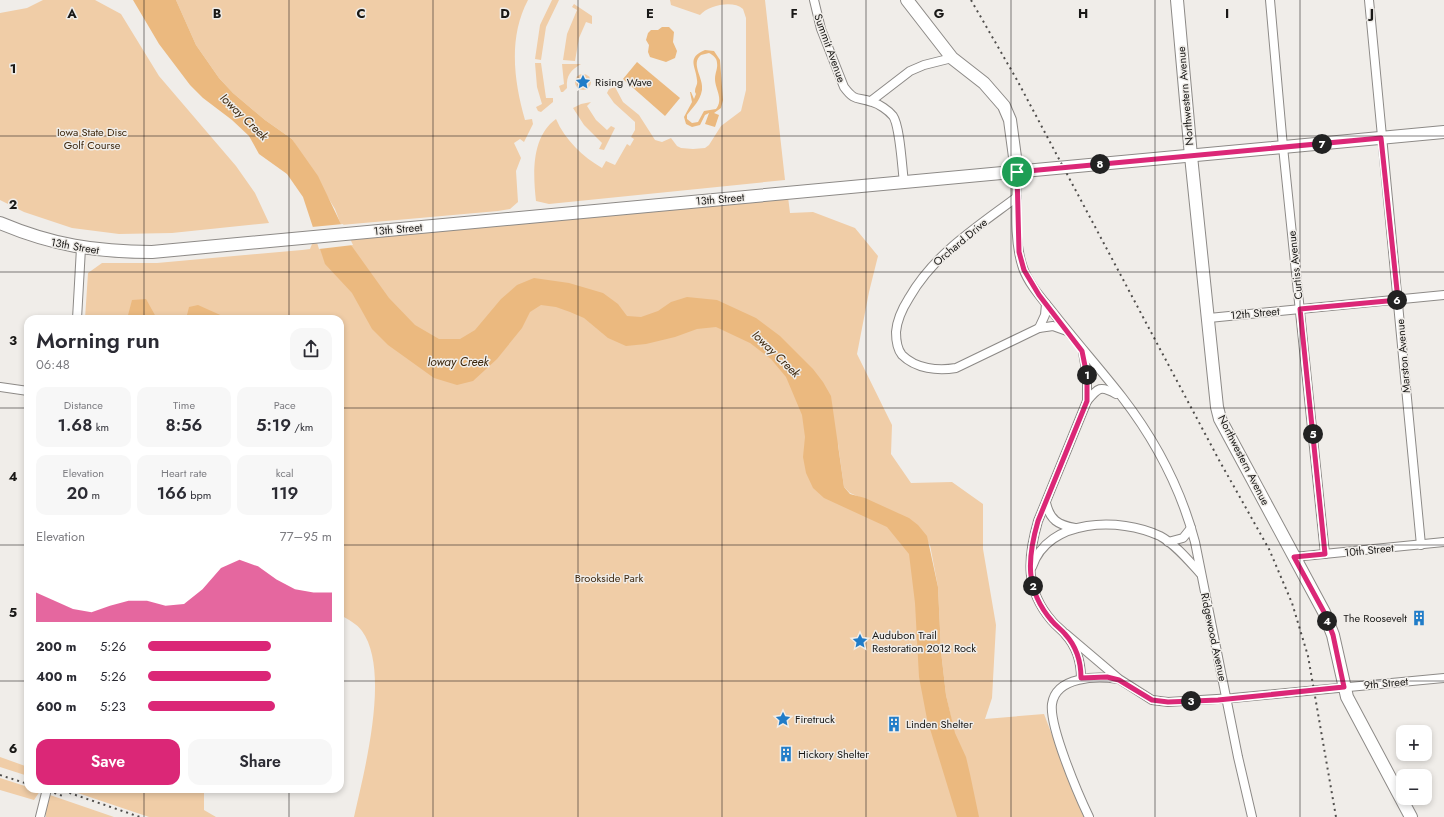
<!DOCTYPE html>
<meta charset="utf-8">
<style>
:root{--surface:#fff;--page:#f7f7f7;--text:#2b2b33;--muted:#7c7c81;--accent:#db2777}
body{margin:0;font-family:Jost,sans-serif;background:var(--page);color:var(--text);height:100vh;display:flex;flex-direction:column;font-size:15px;white-space:nowrap}
*{box-sizing:border-box;margin:0}
p{font-size:13px;color:var(--muted)}
.icon{flex:none;width:22px;height:22px;fill:none;stroke:currentColor;stroke-width:2;stroke-linecap:round;stroke-linejoin:round}
.map{position:relative;flex:1;overflow:hidden}
.side{position:absolute;left:24px;top:315px;width:320px;height:478px;display:flex;flex-direction:column;background:var(--surface);border-radius:12px;box-shadow:0 2px 6px #0003}
.side>*{flex:none}
.tools{position:absolute;left:1396px;top:725px;display:grid;gap:8px}
.tools a{display:grid;place-items:center;width:36px;height:36px;border-radius:8px;background:var(--surface);box-shadow:0 2px 6px #0003;font-size:20px}
.pin{position:absolute;display:grid;place-items:center;width:34px;height:34px;color:#fff;margin:-17px;border:2px solid #fff;border-radius:50%;box-shadow:0 1px 4px #0007}
.km{position:absolute;width:20px;height:20px;margin:-10px;border-radius:50%;background:#222;color:#fff;font-size:11px;line-height:20px;text-align:center}
.round{display:grid;place-items:center;flex:none;width:42px;height:42px;border-radius:12px;background:var(--page)}
.head{display:flex;align-items:center;justify-content:space-between;height:68px;padding:0 12px}
h1{font-size:22px;font-weight:600;line-height:30px}
.figures{display:grid;grid-template-columns:repeat(3,1fr);gap:6px;height:68px;padding:4px 12px}
.figures div{display:grid;align-content:center;border-radius:10px;background:var(--page);text-align:center}
.figures b{font-size:17px;font-weight:600}
.figures small{font-size:11px;font-weight:400}
.figures p{font-size:11px}
.chart{height:112px;padding:8px 12px}
.chart p{display:flex;justify-content:space-between}
.chart svg{width:100%;height:72px;margin-top:4px;fill:var(--accent);opacity:.7}
.button{display:flex;gap:8px;margin-top:auto;padding:8px 12px}
.button a{flex:1;height:46px;border-radius:12px;background:var(--accent);color:#fff;font-size:16px;font-weight:600;line-height:46px;text-align:center}
.button a+a{background:var(--page);color:var(--text)}
ul{padding:0 12px;list-style:none;font-size:13px}
li{display:grid;grid-template-columns:64px 48px 1fr;align-items:center;height:30px}
li i{height:10px;border-radius:5px;background:var(--accent)}
.map>svg:first-child{display:block}
.green{fill:#f0cda7;fill-rule:evenodd}
.water{fill:#ebb97f;fill-rule:evenodd}
.pier{fill:#f0ede9}
.lines{fill:none;stroke-linecap:round;stroke-linejoin:round}
.street-casing{stroke:#8d8a87;stroke-width:10}
.secondary-casing{stroke:#8d8a87;stroke-width:14}
.street{stroke:#fff;stroke-width:8}
.secondary{stroke:#fff;stroke-width:12}
.rail{stroke:#504e4c;stroke-width:2;stroke-dasharray:2 4;stroke-linecap:butt}
.route-casing{stroke:#fff;stroke-width:8}
.route{stroke:#db2777;stroke-width:5}
.grid{fill:none;stroke:#191816;stroke-width:1;stroke-opacity:0.55}
.labels{text-anchor:middle;stroke-width:3;stroke-linejoin:round;paint-order:stroke}
.street-label{font-size:11px;fill:#191816;stroke:#f0ede9}
.poi-label{font-size:11px;fill:#191816;stroke:#f0ede9;text-anchor:start}
.park-label{font-size:11px;fill:#3f2a11;stroke:#f0ede9}
.water-label{font-size:12px;font-style:italic;fill:#3b260c;stroke:#f0ede9}
.grid-label{font-size:13px;text-anchor:middle;font-weight:bold;fill:#191816;stroke:#f0ede9;stroke-width:3;stroke-linejoin:round;paint-order:stroke}
</style>
<div class="map">
<svg width="1444" height="817" viewBox="0 0 1444 817">
<rect width="100%" height="100%" fill="#f0ede9"/>
<g class="green">
<polygon points="43,0 95,0 121,14 159,76 236,166 255,193 269,223 172,233 119,234 72,228 24,212 0,200 0,13 27,8"/>
<path d="M176,0h352c-20,38 -14,81 -3,120l7,-1 1,5 -9,18 -4,-3 -6,4 7,15 -5,13 2,31 -8,7 -12,2 -157,14 -6,-16 -43,-70 -27,-19 -32,-27 -14,-15 -23,-33z"/>
<polygon points="552,0 559,0 546,27 541,60 535,59 540,25"/>
<path d="M670,0h95l20,180 -236,24 -13,-3c-3,-27 -5,-64 20,-82 9,21 27,38 46,49l4,-7 9,4 12,-21 3,2 4,-7 -3,-2 4,-7v-8l-21,-19 -7,-10 2,-4 6,-2 8,15 16,13 16,25 7,2 9,-4 6,8 4,2 12,1 12,-1 4,-3 12,-19 20,-15 5,-21v-72l-3,-9c-10,-9 -34,-4 -43,6l-29,-10z"/>
<polygon points="574,4 592,16 592,24 586,22 579,38 575,61 563,60 567,34 577,10 572,7"/>
<polygon points="535,63 541,63 546,98 553,98 553,102 541,112 538,111 536,107 542,104 537,87"/>
<path d="M562,64h19c-10,6 -15,11 -14,24l-4,4h-2l-2,-6 5,-2z"/>
<circle cx="583" cy="82" r="8"/>
<polygon points="591,102 587,106 596,120 607,130 611,126 615,128 604,150 599,149 602,143 584,125 573,108 581,104"/>
<path d="M788,197l2,16 23,-1 42,16 23,28 -9,36 -12,62 35,71 -1,29 20,29 41,-1 31,22v45l13,76 -4,73 -7,21 59,-5 31,81 12,22h-733c10,-45 37,-146 8,-186 -5,-7 -14,-12 -22,-16v-296h-255l3,-46 14,-10h55l145,-13 8,-1 2,-5zM838,444l6,43 6,6 49,21 31,31 8,42 3,64 5,44 6,27 -21,-75 -16,-113 -87,-47z"/>
<polygon points="0,757 28,767 28,776 0,767"/>
<polygon points="0,778 28,787 28,789 40,791 34,800 0,790"/>
<polygon points="66,789 204,789 204,810 216,817 149,817"/>
<polygon points="49,794 50,795 114,817 46,817 45,809"/>
</g>
<g class="water">
<polygon points="133,0 176,0 196,45 219,78 233,93 265,120 292,139 318,176 351,245 389,298 415,325 439,339 460,339 475,330 501,299 517,285 534,278 569,283 603,293 618,304 627,316 641,317 658,311 671,302 687,297 717,300 756,318 780,336 813,369 823,382 831,396 844,487 850,494 865,498 909,518 918,525 927,536 938,587 941,651 946,695 955,733 966,757 970,774 979,817 957,817 927,719 919,677 915,603 909,554 887,527 824,498 813,488 806,473 803,457 805,437 802,415 786,377 771,359 750,343 716,327 697,329 675,337 646,344 626,346 608,338 584,318 570,312 556,307 541,305 530,312 522,328 497,359 473,381 457,385 434,378 388,345 372,329 352,293 325,264 303,197 287,174 259,154 249,136 232,120 203,98 190,85 159,44"/>
<polygon points="662,27 669,27 674,32 673,42 677,51 675,58 666,62 650,57 648,52 649,45 646,40 648,33 651,30 658,30"/>
<path d="M705,50l9,1 6,9 3,40 -2,8 -7,5 5,2 -4,12 -10,-3 4,-11 -4,2 -5,10 -8,2 -6,-3 -2,-7 8,-15 -2,-10h1l3,7 2,-5 -1,-2c0,-6 3,-7 2,-12 -1,-14 -11,-22 8,-30zM709,53c4,2 8,5 8,10 1,5 -2,10 -2,16 0,10 9,20 1,30l-12,2 -6,11 -6,1 -5,-4v-4c6,-8 13,-14 15,-25 2,-12 -12,-26 -1,-35z"/>
<polygon points="637,62 680,98 665,116 623,79"/>
<polygon points="146,299 156,317 172,319 127,319 132,300"/>
<polygon points="198,305 227,318 231,319 182,319 187,315 189,307"/>
</g>
<polygon class="pier" points="343,224 353,245 319,249 312,227"/>
<g class="lines">
<g class="street-casing">
<g id="street">
<path d="M814,0l7,29 23,58c12,16 13,9 28,15 7,2 16,8 21,14 7,10 9,52 11,66"/>
<polyline points="1270,0 1283,147 1325,554"/>
<polyline points="1369,0 1421,545"/>
<polyline points="871,101 910,71 924,65 952,58"/>
<path d="M1017,172c0,30 -4,67 6,96 6,17 21,33 32,47 22,28 46,55 67,82 34,44 59,92 73,145l43,215 14,60"/>
<path d="M1017,197c-40,30 -83,57 -108,101 -7,11 -12,21 -13,34 0,7 1,17 6,23 14,14 36,16 54,13l83,-40 6,-13 1,-11"/>
<polyline points="1209,318 1444,295"/>
<polyline points="77,319 81,248"/>
<polyline points="1039,328 1053,326 1067,331"/>
<polyline points="0,387 28,391"/>
<path d="M1087,401c11,-13 13,-16 29,-7"/>
<path d="M1046,503c4,17 12,22 29,25"/>
<polyline points="1168,542 1183,538 1191,528"/>
<polyline points="1294,557 1444,542"/>
<path d="M1032,567c16,-49 88,-50 128,-31 15,8 29,25 40,37"/>
<polyline points="1066,634 1119,679 1152,700 1168,702 1233,698 1444,678"/>
<path d="M1081,678c0,-17 -4,-31 -16,-44 -4,-5 -9,-8 -13,-13 -27,-31 -25,-62 -14,-100l49,-120v-25l-4,-24"/>
<polyline points="40,817 47,789"/>
<path d="M1089,817c-11,-23 -40,-91 -37,-113 4,-28 45,-28 66,-25"/>
</g>
</g>
<g class="secondary-casing">
<g id="secondary">
<polyline points="907,0 952,58 984,83 1004,106 1010,120 1017,172"/>
<polyline points="1177,0 1191,156 1217,407 1220,419 1324,612 1333,635 1347,697 1411,817"/>
<path d="M0,223c52,22 96,29 152,29l1292,-120"/>
</g>
</g>
<use href="#street" class="street"/>
<use href="#secondary" class="secondary"/>
<g class="rail">
<polyline points="971,0 1017,80 1219,460 1269,549 1292,603 1308,656 1336,817"/>
<polyline points="0,775 28,784"/>
<polyline points="43,789 63,796"/>
<polyline points="58,789 140,817"/>
</g>
</g>
<g class="lines">
<g class="route-casing">
<path id="route" d="M1381,138l17,162 -98,9 25,245 -31,3 30,55 9,23 11,52 -126,13 -50,2 -16,-2 -33,-20 -12,-3 -26,1c0,-17 -4,-31 -16,-44 -4,-5 -9,-8 -13,-13 -27,-31 -25,-62 -14,-100l49,-120v-25l-5,-25 -43,-56 -15,-25 -5,-18 -2,-80z"/>
</g>
<use href="#route" class="route"/>
</g>
<path class="grid" d="M144,0v319M289,0v319M433,0v817M578,0v817M722,0v817M866,0v817M1011,0v817M1155,0v817M1300,0v817M0,136h1444M0,272h1444M0,408h28M340,408h1104M0,545h28M340,545h1104M0,681h28M340,681h1104M144,789v28M289,789v28"/>
<defs>
<g id="sight-bare" transform="scale(1.2)"><path d="M0-6L1.8-2.2L6-1.7L2.9 1.2L3.7 5.4L0 3.3L-3.7 5.4L-2.9 1.2L-6-1.7L-1.8-2.2Z" fill="#207cc8" stroke="#f0ede9" stroke-width="2.5" paint-order="stroke"/></g>
<g id="building-bare" transform="scale(1.2)"><path d="M-4-6H4V6H1V3H-1V6H-4ZM-2.5-4.3h1.7v1.8h-1.7ZM.8-4.3h1.7v1.8H.8ZM-2.5-1h1.7V.8h-1.7ZM.8-1h1.7V.8H.8Z" fill="#207cc8" stroke="#f0ede9" stroke-width="2.5" paint-order="stroke"/></g>
</defs>
<g fill-rule="evenodd">
<use href="#sight-bare" x="583" y="82"/>
<use href="#building-bare" x="1419" y="618"/>
<use href="#sight-bare" x="860" y="641"/>
<use href="#sight-bare" x="783" y="719"/>
<use href="#building-bare" x="894" y="724"/>
<use href="#building-bare" x="786" y="754"/>
</g>
<g class="labels">
<g class="street-label">
<text transform="translate(830 48) rotate(70)" y="4">Summit Avenue</text>
<text transform="translate(1185 96) rotate(-95)" y="4">Northwestern Avenue</text>
<text transform="translate(720 199) rotate(-5)" y="4">13th Street</text>
<text transform="translate(398 229) rotate(-5)" y="4">13th Street</text>
<text transform="translate(960 242) rotate(-40)" y="4">Orchard Drive</text>
<text transform="translate(75 246) rotate(10)" y="4">13th Street</text>
<text transform="translate(1295 265) rotate(-96)" y="4">Curtiss Avenue</text>
<text transform="translate(1255 313) rotate(-5)" y="4">12th Street</text>
<text transform="translate(1403 356) rotate(-95)" y="4">Marston Avenue</text>
<text transform="translate(1244 460) rotate(63)" y="4">Northwestern Avenue</text>
<text transform="translate(1369 550) rotate(-6)" y="4">10th Street</text>
<text transform="translate(1214 637) rotate(78)" y="4">Ridgewood Avenue</text>
<text transform="translate(1386 683) rotate(-5)" y="4">9th Street</text>
</g>
<g class="poi-label">
<text x="595" y="86">Rising Wave</text>
<text x="1407" y="622" text-anchor="end">The Roosevelt</text>
<text x="872" y="639">Audubon Trail<tspan x="872" dy="13">Restoration 2012 Rock</tspan></text>
<text x="795" y="723">Firetruck</text>
<text x="906" y="728">Linden Shelter</text>
<text x="798" y="758">Hickory Shelter</text>
</g>
<g class="park-label">
<text x="92" y="136">Iowa State Disc<tspan x="92" dy="13">Golf Course</tspan></text>
<text x="609" y="582">Brookside Park</text>
</g>
<g class="water-label">
<text transform="translate(244 117) rotate(44)" y="4">Ioway Creek</text>
<text transform="translate(776 354) rotate(44)" y="4">Ioway Creek</text>
<text x="458" y="366">Ioway Creek</text>
</g>
</g>
<g class="grid-label">
<text x="72" y="18">A</text>
<text x="217" y="18">B</text>
<text x="361" y="18">C</text>
<text x="505" y="18">D</text>
<text x="650" y="18">E</text>
<text x="794" y="18">F</text>
<text x="939" y="18">G</text>
<text x="1083" y="18">H</text>
<text x="1227" y="18">I</text>
<text x="1372" y="18">J</text>
<text x="13" y="73">1</text>
<text x="13" y="209">2</text>
<text x="13" y="345">3</text>
<text x="13" y="481">4</text>
<text x="13" y="617">5</text>
<text x="13" y="753">6</text>
</g>
</svg>
<div class="tools">
<a>+</a>
<a>−</a>
</div>
<div class="pin" style="left:1017px;top:172px;background:#1e9e55"><svg class="icon" aria-label="arrive" viewBox="0 0 24 24"><path d="M6 21V4h12l-3 4 3 4H6"/></svg></div>
<b class="km" style="left:1087px;top:375px">1</b>
<b class="km" style="left:1033px;top:586px">2</b>
<b class="km" style="left:1191px;top:701px">3</b>
<b class="km" style="left:1327px;top:621px">4</b>
<b class="km" style="left:1313px;top:434px">5</b>
<b class="km" style="left:1397px;top:300px">6</b>
<b class="km" style="left:1322px;top:144px">7</b>
<b class="km" style="left:1100px;top:164px">8</b>
<section class="side">
<div class="head"><div><h1>Morning run</h1><p>06:48</p></div><a class="round"><svg class="icon" aria-label="share" viewBox="0 0 24 24"><path d="M12 15V3M7 8l5-5 5 5M5 13v7h14v-7"/></svg></a></div>
<div class="figures">
<div><p>Distance</p><b>1.68<small> km</small></b></div>
<div><p>Time</p><b>8:56</b></div>
<div><p>Pace</p><b>5:19<small> /km</small></b></div>
</div>
<div class="figures">
<div><p>Elevation</p><b>20<small> m</small></b></div>
<div><p>Heart rate</p><b>166<small> bpm</small></b></div>
<div><p>kcal</p><b>119</b></div>
</div>
<div class="chart"><p><span>Elevation</span>77–95 m</p>
<svg viewBox="0 0 160 44" preserveAspectRatio="none"><path d="M0 44V26L10 31L20 36L30 38L40 34L50 31L60 31L70 34L80 33L90 24L100 11L110 6L120 10L130 18L140 24L150 26L160 26V44z"/></svg>
</div>
<ul>
<li><b>200 m</b>5:26<i style="width:67%"></i></li>
<li><b>400 m</b>5:26<i style="width:67%"></i></li>
<li><b>600 m</b>5:23<i style="width:69%"></i></li>
</ul>
<div class="button"><a>Save</a><a>Share</a></div>
</section>
</div>
